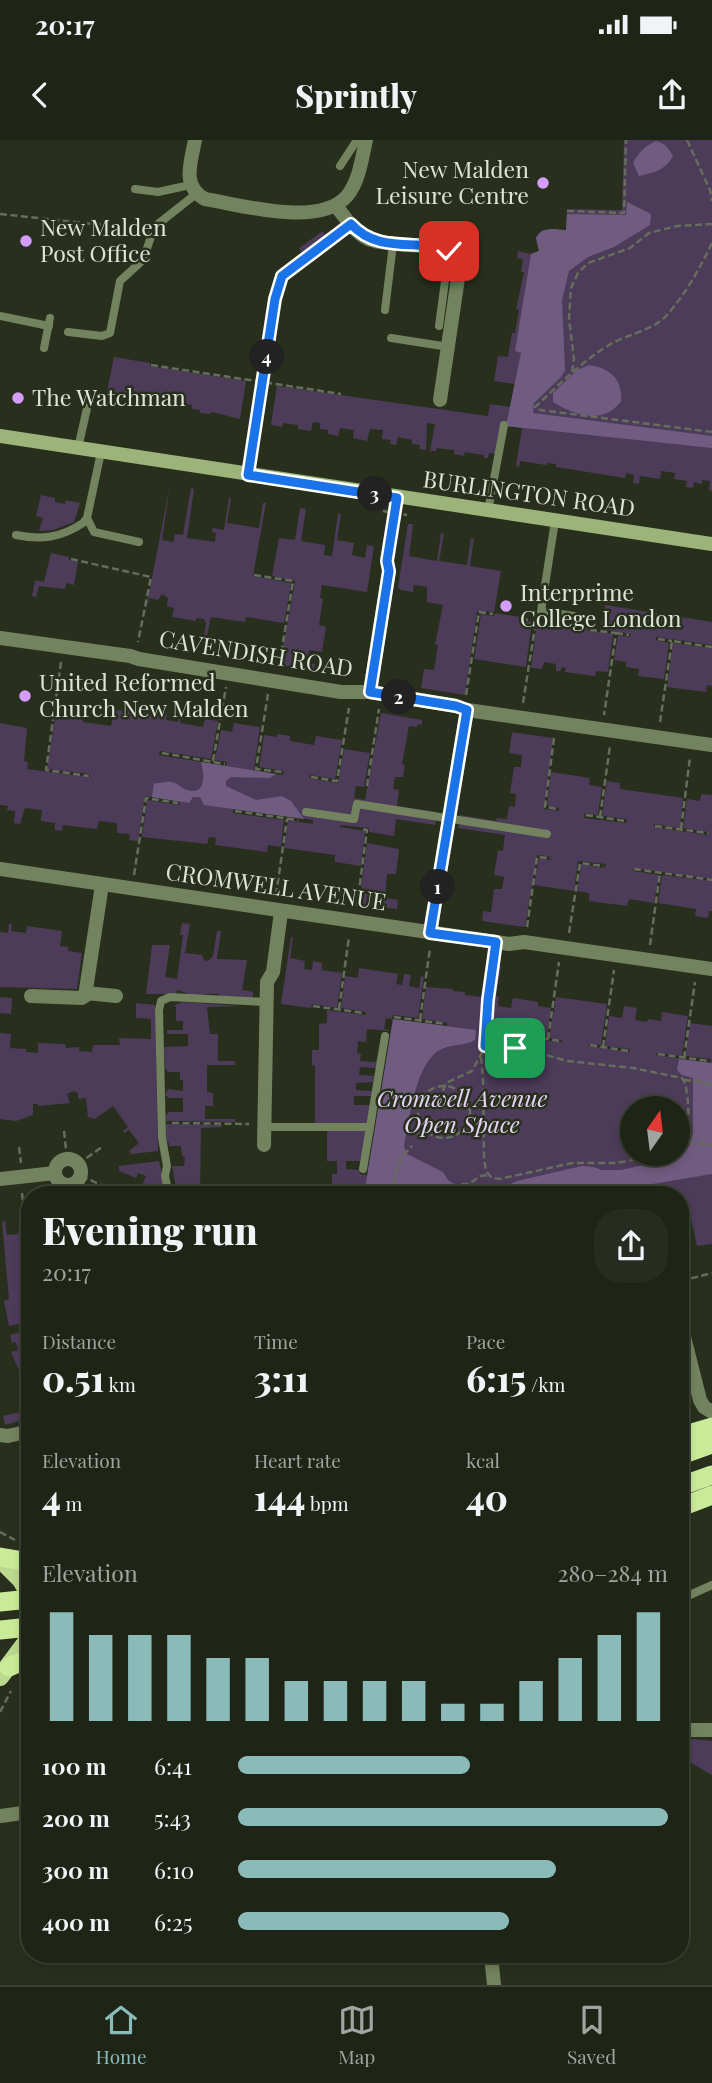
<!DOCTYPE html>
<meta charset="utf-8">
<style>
:root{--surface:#1e2416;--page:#262c1f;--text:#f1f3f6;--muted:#a1a4a1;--line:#3c4135;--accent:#8bbbb9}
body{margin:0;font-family:"Playfair Display",serif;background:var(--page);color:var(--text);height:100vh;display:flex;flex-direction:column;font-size:26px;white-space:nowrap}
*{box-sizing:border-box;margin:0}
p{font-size:23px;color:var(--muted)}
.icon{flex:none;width:38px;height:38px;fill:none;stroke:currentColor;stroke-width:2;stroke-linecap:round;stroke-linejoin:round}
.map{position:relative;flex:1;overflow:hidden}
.sheet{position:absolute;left:21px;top:1046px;width:668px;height:777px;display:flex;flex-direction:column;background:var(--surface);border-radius:28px;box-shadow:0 4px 10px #0003,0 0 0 2px var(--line)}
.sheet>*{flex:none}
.needle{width:46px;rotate:14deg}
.buttons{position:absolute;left:620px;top:956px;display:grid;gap:14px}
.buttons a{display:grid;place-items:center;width:70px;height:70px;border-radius:50%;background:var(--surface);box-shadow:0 4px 10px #0003,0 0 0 2px var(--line);font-size:35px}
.pin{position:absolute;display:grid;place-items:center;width:60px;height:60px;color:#fff;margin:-30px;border-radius:14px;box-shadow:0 4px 10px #0006}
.km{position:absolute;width:35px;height:35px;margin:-18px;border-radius:50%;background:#222;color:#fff;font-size:19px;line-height:35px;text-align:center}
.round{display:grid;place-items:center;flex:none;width:74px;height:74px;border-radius:28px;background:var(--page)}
.summary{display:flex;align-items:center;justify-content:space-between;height:119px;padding:0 21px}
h1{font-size:38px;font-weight:800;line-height:52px}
.figures{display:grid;grid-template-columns:repeat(3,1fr);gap:10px;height:119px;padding:7px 21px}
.figures div{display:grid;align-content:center}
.figures b{font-size:35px;font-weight:800}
.figures small{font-size:19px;font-weight:400}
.figures p{font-size:19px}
.chart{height:196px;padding:14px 21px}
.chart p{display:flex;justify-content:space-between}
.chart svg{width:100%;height:126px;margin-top:7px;stroke:var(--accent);stroke-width:6}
ul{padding:0 21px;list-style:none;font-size:23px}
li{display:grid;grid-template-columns:112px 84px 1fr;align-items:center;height:52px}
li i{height:18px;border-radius:9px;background:var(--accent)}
.status{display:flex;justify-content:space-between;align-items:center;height:49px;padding:0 35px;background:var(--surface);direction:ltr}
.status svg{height:19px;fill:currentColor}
header{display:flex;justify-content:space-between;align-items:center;height:91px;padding:0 21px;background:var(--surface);font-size:32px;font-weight:800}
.tab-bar{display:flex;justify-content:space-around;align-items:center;height:98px;border-top:2px solid var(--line);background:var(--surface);font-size:19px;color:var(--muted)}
.tab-bar a{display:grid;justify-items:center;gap:4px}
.tab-bar .current{color:var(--accent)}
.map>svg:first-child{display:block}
.green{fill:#4d3b5a;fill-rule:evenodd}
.forest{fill:#715c81}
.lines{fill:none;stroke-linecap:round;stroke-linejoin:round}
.path{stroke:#666d5c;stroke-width:2.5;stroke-dasharray:7 3.5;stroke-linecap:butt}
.service{stroke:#74835f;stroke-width:8}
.minor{stroke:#74835f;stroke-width:14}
.secondary{stroke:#9cb47a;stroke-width:14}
.primary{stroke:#bbd98e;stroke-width:18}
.trunk{stroke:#c9ea98;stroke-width:19}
.route-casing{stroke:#fff;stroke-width:14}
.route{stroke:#1a73e8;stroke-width:9}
.poi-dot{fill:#d49cfc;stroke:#28301d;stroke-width:2.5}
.labels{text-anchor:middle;stroke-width:5;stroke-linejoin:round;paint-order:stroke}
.poi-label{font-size:23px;fill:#dee3d7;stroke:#28301d;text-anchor:start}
.street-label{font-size:23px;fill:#dee3d7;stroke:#28301d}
.park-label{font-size:23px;font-style:italic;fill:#e8d3f8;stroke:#28301d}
</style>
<div class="status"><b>20:17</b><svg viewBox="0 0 49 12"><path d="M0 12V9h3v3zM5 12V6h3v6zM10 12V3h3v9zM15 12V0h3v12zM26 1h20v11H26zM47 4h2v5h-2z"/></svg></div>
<header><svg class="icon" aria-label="back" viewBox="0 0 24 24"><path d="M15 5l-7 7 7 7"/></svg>Sprintly<svg class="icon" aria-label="share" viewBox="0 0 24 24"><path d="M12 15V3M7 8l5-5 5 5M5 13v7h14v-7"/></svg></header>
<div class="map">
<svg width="712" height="1845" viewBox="0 0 712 1845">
<rect width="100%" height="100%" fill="#28301d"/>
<g class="green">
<polygon points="624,0 712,0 712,351 709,350 710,341 702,340 702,344 694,342 693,348 686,347 687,341 674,339 675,333 661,331 660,339 640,336 639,344 633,343 634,335 626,333 625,338 556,327 556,324 547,323 546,325 520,321 519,327 516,326 522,288 506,286 496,314 489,313 488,318 484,318 484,315 465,312 464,316 454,314 454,310 437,308 436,311 430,311 435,284 427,283 426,310 419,309 420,305 412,304 412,300 398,297 396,305 390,304 391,300 382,299 383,290 370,289 367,301 353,298 354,290 340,288 338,296 328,294 328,290 320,289 320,283 313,282 311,291 298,289 298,285 283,283 282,287 271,285 277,246 488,276 490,264 510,267 515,244 494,241 498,216 508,217 512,193 515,193 519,170 516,169 524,132 521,132 523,119 517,118 518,111 530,114 539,111 536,98 542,90 566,90 567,69 622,70"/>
<polygon points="323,91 327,98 303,114 299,108"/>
<polygon points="114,217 150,223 150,226 246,241 240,279 212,272 210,274 200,273 200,270 192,269 192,265 179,263 175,265 176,259 171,258 169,266 148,263 147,265 138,264 139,256 130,255 129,260 109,260 107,267 104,266"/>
<polygon points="170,345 162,400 173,402 175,394 183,395 191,348 194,349 187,398 215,402 216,393 212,392 213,388 224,390 229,358 231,358 227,383 259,388 263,363 266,363 253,436 291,443 284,483 246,477 245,482 211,477 207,496 204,496 206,483 204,479 196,478 196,481 172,477 174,468 167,466 168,458 162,454 158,460 149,458 144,479"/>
<polygon points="41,355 55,358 55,362 65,364 66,360 80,363 74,382 53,390 39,391 43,378 36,376"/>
<polygon points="300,368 306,369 301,401 325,405 324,415 332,416 338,374 341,374 337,400 354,403 352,415 365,418 367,405 374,406 367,452 322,445 320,458 323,459 319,485 326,487 322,512 309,510 307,523 315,524 314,530 280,525 295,441 272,436 279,398 295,400"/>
<polygon points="408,384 413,384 409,416 437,421 441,393 444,394 439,421 467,425 471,398 474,398 470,426 501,431 494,472 477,471 465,555 421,548 424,529 434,530 438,505 435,504 443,465 427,462 427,447 414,445 413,452 401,450 398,447"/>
<polygon points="51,413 69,417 69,420 78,422 74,445 66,443 65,449 39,446 36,457 32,456 35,440 44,442"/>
<polygon points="605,465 712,482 712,505 656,497 656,500 669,503 664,539 638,536 639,529 626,527 626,522 614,520 618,495 630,497 631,494 600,489"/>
<polygon points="495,473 520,477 520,480 532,482 526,527 474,519 481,474 494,476"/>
<polygon points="537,483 562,486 562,483 588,487 588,491 613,494 608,532 596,531 595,536 565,532 566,528 562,527 560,531 556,531 556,524 544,522 542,529 531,528"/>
<polygon points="673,503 712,508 712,546 707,545 706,552 667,547"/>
<polygon points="70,564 85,566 83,582 111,586 114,570 143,573 144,568 167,572 166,580 178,582 179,574 181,575 180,583 203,587 205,579 218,581 211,619 160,611 159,615 226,626 227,622 215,620 221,590 232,592 234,583 260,587 254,630 283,635 284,631 259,627 264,595 277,597 277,594 290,596 290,601 314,605 316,596 342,600 335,639 310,635 309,638 338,643 344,609 370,613 364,647 356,646 354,658 365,660 381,573 422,580 422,585 418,584 417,587 409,586 402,624 405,625 403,637 395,637 393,649 399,650 397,666 437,672 435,685 396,679 394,696 369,692 369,688 340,685 340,687 365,691 361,726 335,722 335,715 284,708 288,680 313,684 313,680 233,669 233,673 284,680 281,707 268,705 267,712 215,705 216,698 209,697 207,704 142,697 147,660 179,665 180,662 145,656 138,701 129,700 130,694 117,693 117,683 99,681 97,689 63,685 62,691 55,690 55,683 41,681 42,670 25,668 20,684 14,683 15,671 7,670 8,666 0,665 0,583 27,588 24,621 28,622 27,629 90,637 90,634 47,629 55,577 65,578 66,572 69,572"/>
<polygon points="512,592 553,598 544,669 559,671 559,668 547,666 551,632 590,638 589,645 602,647 598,675 585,673 584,678 626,683 627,679 602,676 607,641 620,643 620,649 683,658 680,688 654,684 654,687 708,695 708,692 683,688 687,659 700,661 701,654 712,655 712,739 633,728 633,731 659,735 654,763 629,759 627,766 589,761 589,753 577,751 581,724 605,728 606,724 578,721 574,751 534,745 539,718 551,720 552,717 537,715 525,787 482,781 483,771 491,772 494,749 502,749 504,737 494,735 498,710 503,711 505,695 458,688 460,675 496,681 497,678 507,679 509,666 515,667 516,654 510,653 514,627 521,627 522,615 509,613"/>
<polygon points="367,703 399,709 396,734 387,734 385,758 398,760 397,769 359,764"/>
<polygon points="662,735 712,741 712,771 709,771 708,778 695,776 696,769 658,763"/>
<path d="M182,783l8,1 -5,29 17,2 2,5 4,1 5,-5 4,-25h4l-4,28 30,1 -5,30 11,2v7l-34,-3v-2c-10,-1 -16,1 -24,1 -8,0 -11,-4 -18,-5l-1,4h-30l6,-49h18l-5,32 12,2 6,-44h-3z"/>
<polygon points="9,784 12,784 11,791 26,793 27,786 62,791 60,806 68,807 68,811 82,813 77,849 0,847 0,792 8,793"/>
<polygon points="291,797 293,797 290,818 305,821 304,829 312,830 313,821 322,823 322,830 342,833 337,868 312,864 311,868 281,864"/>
<path d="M486,824l15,2 -5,30 3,1 -1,9 13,2 2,-10 25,4v4l13,2 -4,29 -26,-3 -1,3 42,5v-2l-13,-2 7,-41 51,7 -6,41 -12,-1v2l41,6v-3l-25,-3 4,-30 13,2 2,-12 13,2 -2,12 12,2 1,-3 13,2 1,-9 26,4 -6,40 -25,-3 -1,2 54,8 1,-4 -26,-3 5,-33 22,3v218l-15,2 -8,-36 -8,2v-17h-55l-1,-4 20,-3 -1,-3 -37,7 1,2 14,-3 1,4h-311l-9,-6 13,-1v5l13,-1 1,-6h2v-12h5v-13h-10v-31l40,1 -5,30h-16v8l13,1 1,4 7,1 24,-144 -24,-2 -1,13 -8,-1 -1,12 4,1 -1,7 16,1 2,-7 -2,13 -16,-1 -1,8 15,1 -1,6 -17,1v7l17,1v5h-19v9h18l-4,20 -53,-1v-58l-3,-1v-15h7v-26l8,-1v-13l39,5v-3l-25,-4 4,-32 13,2 1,-10 39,6 -2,10 6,1 2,-11 7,1 -2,11 10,2 2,-12 3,1 -6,41 -25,-3 -1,4 -6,-1 -2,11 7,2 2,-12 54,7v-3l-25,-4 4,-32 27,2v2l12,1v3l16,2zM632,968h45v45h-45z"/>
<polygon points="0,857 12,858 11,874 0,873"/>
<polygon points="183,862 240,866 207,867 210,894 218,894 218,921 235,921 235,925 207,925 207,952 213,953 213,966 205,966 205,979 235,979 235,982 166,981 166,975 169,972 183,972 183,958 169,958 165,955 168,949 183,951 183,940 180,940 180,932 168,932 165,928 164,907 188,906 188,894 167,894 167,890 183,890 183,881 176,881 176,866 172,866"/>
<polygon points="136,863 155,865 158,1011 131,1014 129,1011 139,1003 129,990 124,993 123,991 128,987 113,966 95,979 88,977 86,958 78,959 78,953 74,951 67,954 70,963 38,966 38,964 33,964 33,975 16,981 0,979 0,893 11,894 10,908 26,909 26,912 38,913 38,903 65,904 66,908 79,907 79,911 92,912 93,905 120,905 119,898 151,899 151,879 136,878"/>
<polygon points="166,984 222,985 222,987 201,988 200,1055 171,1055 170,1049 176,1048 172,1026 184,1026 185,1017 182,1016 181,1006 169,1006 169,1003 166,1002"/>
<polygon points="159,1021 167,1055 138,1055 146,1036 138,1033 136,1038 119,1031 119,1026"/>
<polygon points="5,1081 7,1095 18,1094 18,1091 30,1090 30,1182 9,1186 4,1161 9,1159 2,1082"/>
<polygon points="30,1190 30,1230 20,1233 11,1212 18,1210 16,1202 12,1203 10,1195"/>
<polygon points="30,1270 30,1278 5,1285 3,1276"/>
<polygon points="693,1599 712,1601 712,1635 681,1617 681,1601"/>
</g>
<g class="forest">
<path d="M656,1c9,2 12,7 17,15 -7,14 -20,17 -34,20l-6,-13c6,-11 12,-17 23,-22z"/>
<path d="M627,62l24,12 -1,11 -36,22 -26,10 -19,14 -7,29 3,70 -4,7 -27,26 -1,10 179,23v12l-206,-22 15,-73 -6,-2 16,-97 8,-3 -3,-13c6,-12 18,-9 30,-8l1,-16 59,1z"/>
<path d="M589,225c22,3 34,15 32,37 -4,4 -9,9 -14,11 -17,8 -40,-2 -54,-11v-9l24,-23z"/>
<path d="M201,622l75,12 -6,4 -39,-1 -5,4v5l30,14 26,-4 9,5 13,18 -100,-14 -4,-8h-7l-4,6 -37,-6 2,-14c6,1 10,-2 17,-1 5,0 9,5 14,7 21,9 20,-14 16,-27z"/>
<path d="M393,879l83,11 -1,10c-11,6 -21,4 -31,8 -29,10 -34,72 -40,98l3,8 36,18 5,8 11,7 26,8h-121z"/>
<polygon points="679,919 712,923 712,1034 587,1055 487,1055 517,1041 582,1026 593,1027 602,1030 621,1030 676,1018 690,1005 693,993 693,938 682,935 677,930"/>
</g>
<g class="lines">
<g class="path">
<polyline points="687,0 710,50 712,61"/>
<polyline points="567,71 624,73 626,0"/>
<polyline points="0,74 140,89"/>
<path d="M712,103c-12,25 -27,52 -46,73 -14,15 -39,18 -57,29 -28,17 -50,40 -74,62l5,3 172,22"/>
<polyline points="151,225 341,254"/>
<polyline points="572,232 574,219 569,179 571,148 578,133 588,123 630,108 649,93 677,86 712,84"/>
<polyline points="250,318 279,143 290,129 339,94"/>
<polyline points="383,371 407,375"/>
<polyline points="388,416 395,371"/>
<polyline points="71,419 151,437 138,502"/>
<polyline points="254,435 293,441 279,527"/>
<polyline points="521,479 531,480"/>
<polyline points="590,490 616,493 604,575"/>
<polyline points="616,493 629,495"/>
<polyline points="658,499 672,501"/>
<polyline points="61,522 46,630 89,636"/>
<polyline points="268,554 256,629 282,632"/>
<polyline points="466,555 479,472 493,474"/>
<polyline points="523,563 536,481"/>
<polyline points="660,582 672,501 712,507"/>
<polyline points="554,598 545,667 558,669"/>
<polyline points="162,613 225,624"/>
<polyline points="213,621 226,547"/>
<polyline points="311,637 337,641 349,568"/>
<polyline points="367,646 379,569"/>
<polyline points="235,671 298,680"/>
<polyline points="586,675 625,681"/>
<polyline points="600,677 610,606"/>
<polyline points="655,686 708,693"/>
<polyline points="681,689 690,617"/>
<polyline points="634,729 712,740"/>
<polyline points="134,735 146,658 178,663"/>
<polyline points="276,755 287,679"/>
<polyline points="357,766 367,690 360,689"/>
<polyline points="527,787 537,717 551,718"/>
<polyline points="569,793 580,723 604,726"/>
<polyline points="650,805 660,733"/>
<polyline points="313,866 364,873"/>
<polyline points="339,869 349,797"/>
<polyline points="394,877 446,884"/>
<polyline points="420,880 430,808"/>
<polyline points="521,895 561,901"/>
<polyline points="548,899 559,822"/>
<polyline points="590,905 629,911"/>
<path d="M485,907l13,3 27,-1 42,12 66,7 49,10c8,10 6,45 7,60l-1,4 -11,8"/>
<polyline points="603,907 614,830"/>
<polyline points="658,914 709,921"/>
<polyline points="481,917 483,938 484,1018 486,1031 491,1037 499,1039 572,1023 617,1023 669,1013"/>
<polyline points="684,918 695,842"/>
<polyline points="684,940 704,942 712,946"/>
<circle cx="444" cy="972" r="26"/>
<polyline points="443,951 446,943 472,931 485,907 488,860 494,816"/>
<polyline points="172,983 249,984"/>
<polyline points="64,991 67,1019"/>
<polyline points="417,994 424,988"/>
<polyline points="688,1002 712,1005"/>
<polyline points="19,1007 21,1023"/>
<polyline points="78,1024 102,1007"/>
<polyline points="81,1036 106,1047"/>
<polyline points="69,1045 70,1055"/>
<polyline points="22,1053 23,1063"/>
<polyline points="609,1053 644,1046"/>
<path d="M397,1055c-7,-18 1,-35 15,-49"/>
<polyline points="444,1055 459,1044 469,1044 480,1036 488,1035"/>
<polyline points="681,1141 712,1133"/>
<polyline points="0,1392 15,1400"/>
<polyline points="0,1572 11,1551"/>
<polyline points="30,1617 30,1619"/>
</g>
<g class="service">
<polyline points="340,26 357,0"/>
<polyline points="135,49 158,52 190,45"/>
<polyline points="385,170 393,104"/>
<polyline points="0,176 49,186"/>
<polyline points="439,186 449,111"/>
<polyline points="68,192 102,196 110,193 120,141 143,120 153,91 158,84 196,54"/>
<polyline points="391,198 449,207"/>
<polyline points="44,208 50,178"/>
<polyline points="78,308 88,264"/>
<polyline points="488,371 504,285"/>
<polyline points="87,378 94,392 139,402"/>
<polyline points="555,381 541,471 574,476"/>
<path d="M16,395c25,5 45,3 67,-12l4,-5 14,-66"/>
<polyline points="306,672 354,679 357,664 547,694"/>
<polyline points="264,987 370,987 385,896"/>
<polyline points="363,1029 370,987"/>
<polyline points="169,1055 165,1036 167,1026 162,998 159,870 161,861 170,857 266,862"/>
<polyline points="681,1459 712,1445"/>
</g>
<g class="minor">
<path d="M195,0c-4,22 -14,46 10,59 37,6 114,29 142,-3 12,-14 15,-38 19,-56"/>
<path d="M336,66c10,12 20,29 35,34 22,8 76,1 90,18l-21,142"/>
<polyline points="0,498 130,516 139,519 341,552 370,552 456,566 467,570 712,605"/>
<polyline points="370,552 389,431"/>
<polyline points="0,729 496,802 509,804 524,802 712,829"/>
<polyline points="430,793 467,570"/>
<polyline points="86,853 116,856"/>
<polyline points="31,856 82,858 85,856 102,745"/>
<polyline points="264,1005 267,842 273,832 281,772"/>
<circle cx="68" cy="1032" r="13"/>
<polyline points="0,1039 55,1033"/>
<polyline points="681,1185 700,1260 704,1267 712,1272"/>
<polyline points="0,1295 8,1296 30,1291"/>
<polyline points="681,1590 712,1590"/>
<polyline points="0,1676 30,1672"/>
<polyline points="491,1815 494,1845"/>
</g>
<polyline class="secondary" points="0,296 712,404"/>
<g class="primary">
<polyline points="0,1419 21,1440 30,1455"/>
<polyline points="0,1537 30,1497"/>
</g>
<g class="trunk">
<polyline points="681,1296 712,1287"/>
<polyline points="681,1315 712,1304"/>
<polyline points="681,1346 712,1335"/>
<polyline points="681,1367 712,1355"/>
<polyline points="0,1417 30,1422"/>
<polyline points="0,1462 30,1459"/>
<polyline points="0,1490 30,1487"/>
<polyline points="9,1527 30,1518"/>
</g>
</g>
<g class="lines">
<g class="route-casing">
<path id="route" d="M449,111c-10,-2 -21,-6 -32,-6 -25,-1 -48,-1 -66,-21l-69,52 -7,23 -27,176 149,23 -10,63 2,10 -19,121 86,14 11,4 -37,223 66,9 -8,58 -3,46 13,4 17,-2"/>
</g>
<use href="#route" class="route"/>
</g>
<g class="poi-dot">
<circle cx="543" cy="43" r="7"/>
<circle cx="26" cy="101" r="7"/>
<circle cx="18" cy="258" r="7"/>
<circle cx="506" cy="466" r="7"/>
<circle cx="25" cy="556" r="7"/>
</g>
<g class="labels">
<g class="poi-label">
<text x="529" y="38" text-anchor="end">New Malden<tspan x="529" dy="26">Leisure Centre</tspan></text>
<text x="40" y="96">New Malden<tspan x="40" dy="26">Post Office</tspan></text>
<text x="32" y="266">The Watchman</text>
<text x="520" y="461">Interprime<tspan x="520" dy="26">College London</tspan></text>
<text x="39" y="551">United Reformed<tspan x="39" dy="26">Church New Malden</tspan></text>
</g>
<g class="street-label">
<text transform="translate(529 354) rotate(8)" y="8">BURLINGTON ROAD</text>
<text transform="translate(256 514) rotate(9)" y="8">CAVENDISH ROAD</text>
<text transform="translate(276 747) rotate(8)" y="8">CROMWELL AVENUE</text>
</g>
<g class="park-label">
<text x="462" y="967">Cromwell Avenue<tspan x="462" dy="26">Open Space</tspan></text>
</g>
</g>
</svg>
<div class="buttons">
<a><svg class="needle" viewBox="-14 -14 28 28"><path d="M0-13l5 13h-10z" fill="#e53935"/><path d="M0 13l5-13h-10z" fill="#a1a4a1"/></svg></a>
</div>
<div class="pin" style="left:515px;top:908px;background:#1e9e55"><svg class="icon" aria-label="arrive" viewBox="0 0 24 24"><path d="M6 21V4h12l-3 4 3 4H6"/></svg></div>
<div class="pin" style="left:449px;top:111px;background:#d93025"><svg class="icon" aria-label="check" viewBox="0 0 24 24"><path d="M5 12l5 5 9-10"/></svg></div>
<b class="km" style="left:438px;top:747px">1</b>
<b class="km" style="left:399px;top:557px">2</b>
<b class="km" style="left:375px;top:354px">3</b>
<b class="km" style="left:267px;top:217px">4</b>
<section class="sheet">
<div class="summary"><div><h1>Evening run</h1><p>20:17</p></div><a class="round"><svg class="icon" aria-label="share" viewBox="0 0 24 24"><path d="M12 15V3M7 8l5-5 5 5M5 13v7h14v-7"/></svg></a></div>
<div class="figures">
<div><p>Distance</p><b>0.51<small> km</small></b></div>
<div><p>Time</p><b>3:11</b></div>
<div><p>Pace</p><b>6:15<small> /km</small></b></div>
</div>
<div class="figures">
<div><p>Elevation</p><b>4<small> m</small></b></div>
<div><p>Heart rate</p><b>144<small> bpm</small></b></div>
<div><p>kcal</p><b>40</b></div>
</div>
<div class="chart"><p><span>Elevation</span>280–284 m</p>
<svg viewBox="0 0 160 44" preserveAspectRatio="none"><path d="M5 44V6M15 44V14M25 44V14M35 44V14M45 44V22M55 44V22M65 44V30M75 44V30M85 44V30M95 44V30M105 44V38M115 44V38M125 44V30M135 44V22M145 44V14M155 44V6"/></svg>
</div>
<ul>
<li><b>100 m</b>6:41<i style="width:54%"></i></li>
<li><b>200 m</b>5:43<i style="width:100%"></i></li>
<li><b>300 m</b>6:10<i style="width:74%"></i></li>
<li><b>400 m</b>6:25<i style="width:63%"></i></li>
</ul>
</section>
</div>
<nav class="tab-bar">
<a class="current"><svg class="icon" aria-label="home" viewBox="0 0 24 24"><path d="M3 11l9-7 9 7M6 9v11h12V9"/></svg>Home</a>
<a><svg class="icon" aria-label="map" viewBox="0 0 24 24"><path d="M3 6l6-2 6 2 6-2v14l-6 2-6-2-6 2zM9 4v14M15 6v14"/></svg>Map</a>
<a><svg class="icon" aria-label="saved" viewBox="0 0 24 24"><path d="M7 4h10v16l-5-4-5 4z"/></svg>Saved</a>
</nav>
